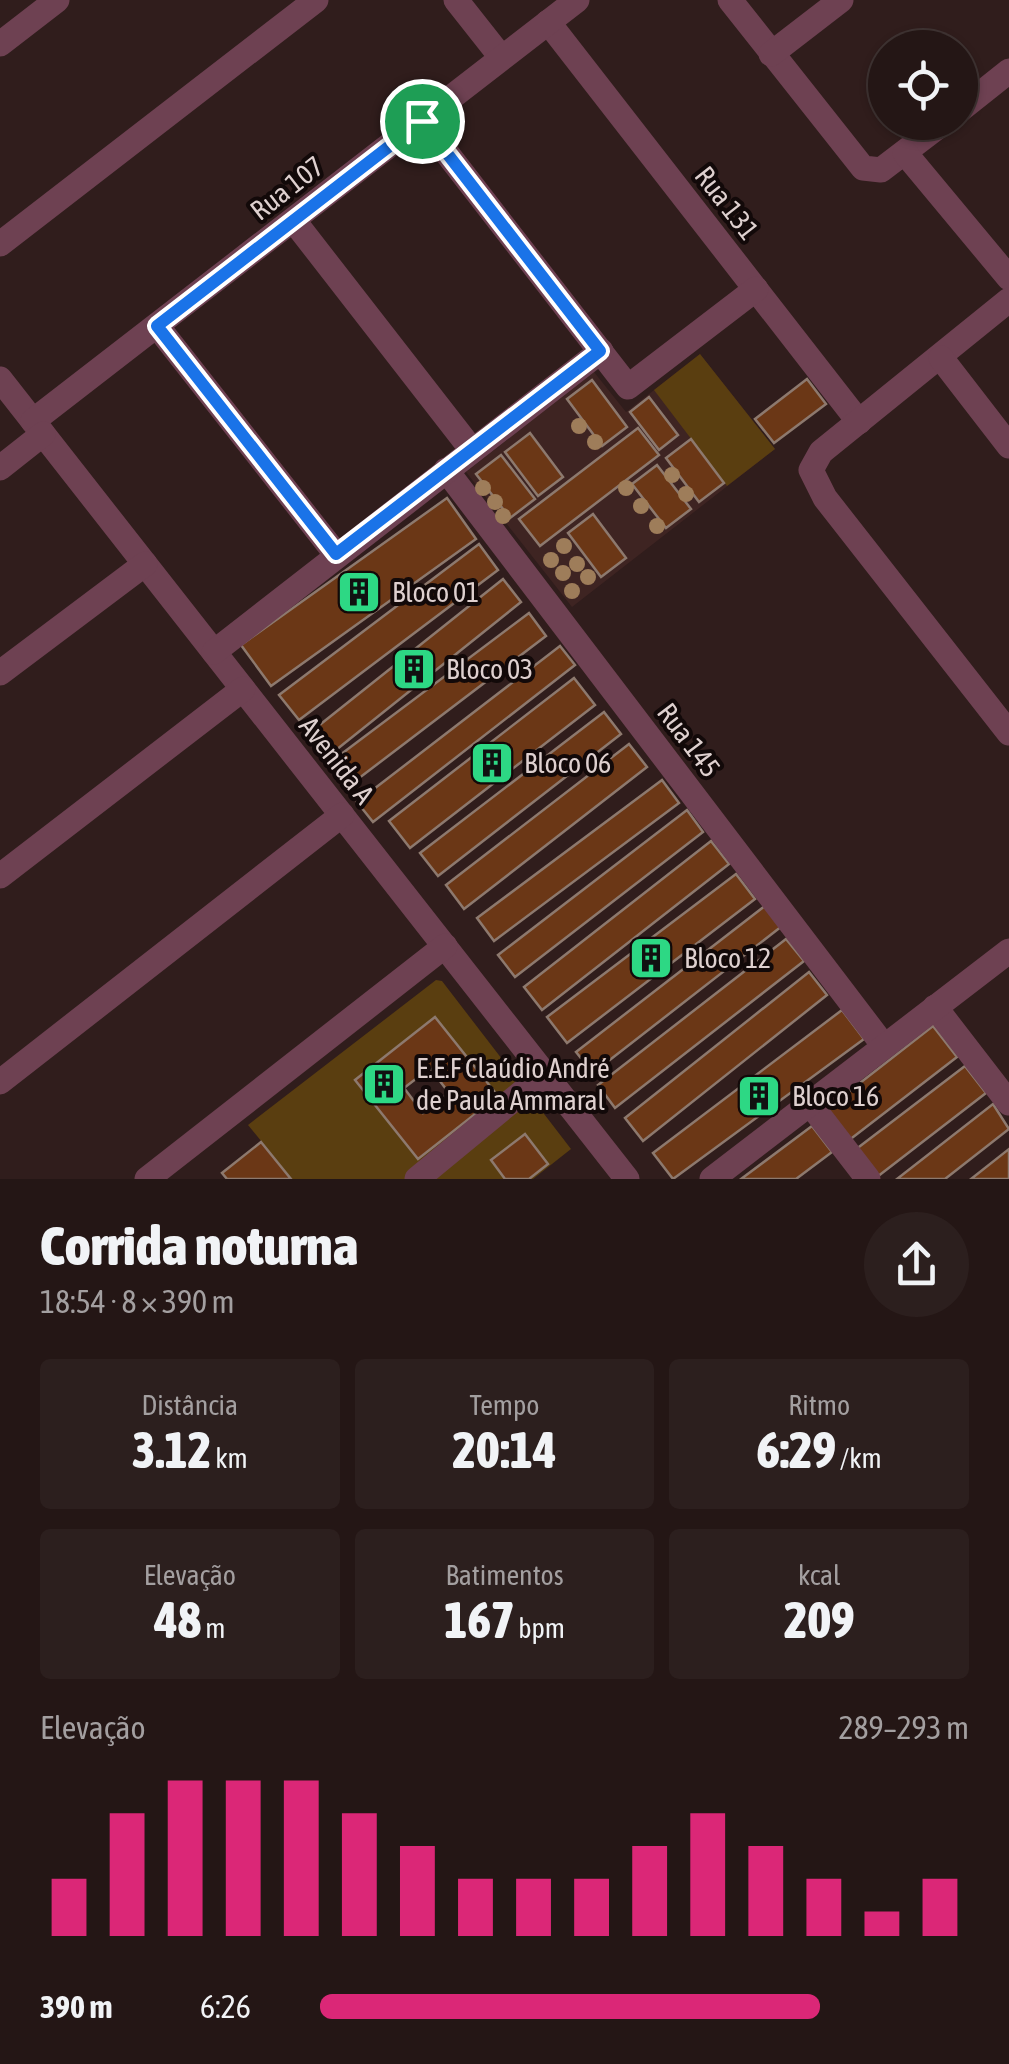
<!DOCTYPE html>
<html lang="pt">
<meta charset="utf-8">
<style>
:root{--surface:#241615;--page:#2c1f1e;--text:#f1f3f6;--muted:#a39fa0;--line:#413534;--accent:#db2777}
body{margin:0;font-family:"Asap Condensed",sans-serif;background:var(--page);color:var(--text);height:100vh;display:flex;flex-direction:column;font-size:38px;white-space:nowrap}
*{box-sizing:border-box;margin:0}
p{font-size:32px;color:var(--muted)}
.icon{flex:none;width:55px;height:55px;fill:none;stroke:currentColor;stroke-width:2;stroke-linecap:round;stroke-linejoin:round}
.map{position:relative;height:1179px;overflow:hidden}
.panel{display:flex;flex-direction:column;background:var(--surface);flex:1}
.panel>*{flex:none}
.fabs{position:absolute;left:868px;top:30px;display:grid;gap:20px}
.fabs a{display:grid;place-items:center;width:110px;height:110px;border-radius:50%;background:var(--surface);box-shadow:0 2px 8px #0004,0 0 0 2px var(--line);font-size:50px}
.pin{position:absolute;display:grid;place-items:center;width:85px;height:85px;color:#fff;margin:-42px;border:5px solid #fff;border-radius:50%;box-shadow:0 2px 10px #0007}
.round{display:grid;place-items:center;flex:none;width:105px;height:105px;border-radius:52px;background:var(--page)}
.headline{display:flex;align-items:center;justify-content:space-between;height:170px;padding:0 40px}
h1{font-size:55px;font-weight:800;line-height:75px}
.metrics{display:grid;grid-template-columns:repeat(3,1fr);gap:15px;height:170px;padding:10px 40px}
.metrics div{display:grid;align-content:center;border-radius:10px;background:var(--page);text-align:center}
.metrics b{font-size:50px;font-weight:800}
.metrics small{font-size:28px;font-weight:400}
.metrics p{font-size:28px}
.chart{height:280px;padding:20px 40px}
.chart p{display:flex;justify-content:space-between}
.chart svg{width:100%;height:180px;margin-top:10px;stroke:var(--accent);stroke-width:6}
ul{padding:0 40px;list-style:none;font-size:32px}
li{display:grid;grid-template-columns:160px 120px 1fr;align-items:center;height:75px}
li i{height:25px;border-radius:12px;background:var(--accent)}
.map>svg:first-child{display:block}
.built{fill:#3e2422}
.grass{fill:#5a3e10;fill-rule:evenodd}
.building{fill:#6b3716;stroke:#8d796e;stroke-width:2.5;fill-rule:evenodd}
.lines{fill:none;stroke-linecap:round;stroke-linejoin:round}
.minor{stroke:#6e4152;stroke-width:25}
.tree{fill:#9e7d5a}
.route-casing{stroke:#fff;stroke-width:20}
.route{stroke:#1a73e8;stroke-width:12}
.labels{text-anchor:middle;stroke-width:8;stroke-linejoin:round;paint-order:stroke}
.street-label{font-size:28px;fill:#ded0cf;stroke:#120909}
.poi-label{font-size:28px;fill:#ded0cf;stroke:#120909;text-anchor:start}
</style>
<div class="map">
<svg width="1009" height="1179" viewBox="0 0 1009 1179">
<rect width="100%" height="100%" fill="#301d1c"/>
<polygon class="built" points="700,354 775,449 572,607 466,472 594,372 626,412"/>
<g class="grass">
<polygon points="700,354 775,449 727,486 654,390"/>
<path d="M436,980l6,1 129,168 -38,30h-241l-44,-54zM435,1017l63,79 -79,63 -64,-79z"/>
</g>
<g class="building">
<polygon points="807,379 826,404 774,443 755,419"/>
<polygon points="592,380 627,427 602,446 567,399"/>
<polygon points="649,397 678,435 659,450 630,412"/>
<polygon points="638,428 659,455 540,546 519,519"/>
<polygon points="530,433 563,477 538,496 505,452"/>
<polygon points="691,439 724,483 699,502 666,458"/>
<polygon points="501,455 535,499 510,518 476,474"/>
<polygon points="657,465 691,509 666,528 632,484"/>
<polygon points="447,498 476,539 271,686 241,645"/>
<polygon points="593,514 626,558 601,577 568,533"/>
<polygon points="479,544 498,570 299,720 279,695"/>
<polygon points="503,579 521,602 326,758 307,735"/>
<polygon points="529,613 546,636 346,788 328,764"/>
<polygon points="560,646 575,665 373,822 357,802"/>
<polygon points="574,678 595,705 410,848 389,821"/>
<polygon points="604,712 621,734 438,876 420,853"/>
<polygon points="629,744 647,767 464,909 446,885"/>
<polygon points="662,780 679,803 494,941 477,918"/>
<polygon points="687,810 703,832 515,977 498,955"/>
<polygon points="711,841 729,864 542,1010 524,987"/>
<polygon points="736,874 755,899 567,1043 547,1017"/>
<polygon points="766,905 782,926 593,1073 576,1052"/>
<polygon points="786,939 804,961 615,1108 598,1085"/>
<polygon points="809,972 827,995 643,1141 625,1118"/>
<polygon points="842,1010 864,1039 673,1179 653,1153"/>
<path d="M435,1017l63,79 -80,63 -63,-79zM430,1068l19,25 -26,20 -19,-25z"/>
<polygon points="933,1026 957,1057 848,1141 824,1111"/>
<polygon points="965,1066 986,1093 877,1177 855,1150"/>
<polygon points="993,1104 1009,1129 945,1179 897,1179"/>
<polygon points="812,1126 832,1152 796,1179 741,1179"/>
<polygon points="525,1134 548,1164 529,1179 505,1179 491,1160"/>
<polygon points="261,1142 291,1179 227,1179 222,1173"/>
<polygon points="1009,1149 1009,1179 971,1179"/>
</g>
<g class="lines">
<g class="minor">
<polyline points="456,0 501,57"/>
<polyline points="730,0 863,168 881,170 944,122"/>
<polyline points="548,22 859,422"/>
<polyline points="0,44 57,0"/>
<polyline points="771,54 841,0"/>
<polyline points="960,110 1009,71"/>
<polyline points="422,121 628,387 756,289"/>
<polyline points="905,153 1009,278"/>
<polyline points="294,221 472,450"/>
<polyline points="0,244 316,0"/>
<polyline points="1009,300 821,452 811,470 825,498 1009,733"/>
<polyline points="157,326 336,554"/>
<polyline points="941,358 1009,446"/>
<polyline points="0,379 627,1179"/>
<polyline points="33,421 577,0"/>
<polyline points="0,468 43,434"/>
<polyline points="446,470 884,1046"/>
<polyline points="214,652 601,351"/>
<polyline points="0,673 145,564"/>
<polyline points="0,876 243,689"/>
<polyline points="935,1007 1009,1103"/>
<polyline points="0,1082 342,815"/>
<polyline points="811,1105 868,1179"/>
<polyline points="147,1179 445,946"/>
<polyline points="417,1179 543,1075"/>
<polyline points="712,1179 1009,951"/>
</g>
</g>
<g class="tree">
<circle cx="579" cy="426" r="8"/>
<circle cx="595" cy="442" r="8"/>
<circle cx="672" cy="475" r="8"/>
<circle cx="483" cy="488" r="8"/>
<circle cx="626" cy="488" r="8"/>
<circle cx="686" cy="494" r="8"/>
<circle cx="495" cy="502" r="8"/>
<circle cx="641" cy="506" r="8"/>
<circle cx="503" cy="516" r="8"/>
<circle cx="657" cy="526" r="8"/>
<circle cx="564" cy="546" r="8"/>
<circle cx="551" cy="560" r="8"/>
<circle cx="577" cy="564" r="8"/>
<circle cx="563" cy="573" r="8"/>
<circle cx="588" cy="577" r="8"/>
<circle cx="572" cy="591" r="8"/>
</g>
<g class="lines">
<g class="route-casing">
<polygon id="route" points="422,121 600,351 336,554 157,326"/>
</g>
<use href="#route" class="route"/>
</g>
<defs>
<g id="building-square" transform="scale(2.25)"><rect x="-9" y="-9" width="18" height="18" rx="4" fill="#2dd884" stroke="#120909"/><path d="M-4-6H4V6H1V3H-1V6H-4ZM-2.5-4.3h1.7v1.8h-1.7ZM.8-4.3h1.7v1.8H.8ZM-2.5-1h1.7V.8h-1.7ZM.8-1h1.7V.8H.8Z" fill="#111"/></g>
</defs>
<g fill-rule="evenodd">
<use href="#building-square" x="359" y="592"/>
<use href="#building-square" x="414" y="669"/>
<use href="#building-square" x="492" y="763"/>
<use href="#building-square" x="651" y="958"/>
<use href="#building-square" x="384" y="1084"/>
<use href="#building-square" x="759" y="1096"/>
</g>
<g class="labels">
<g class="street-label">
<text transform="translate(287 188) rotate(-38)" y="10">Rua 107</text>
<text transform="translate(727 203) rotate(52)" y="10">Rua 131</text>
<text transform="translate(689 740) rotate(53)" y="10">Rua 145</text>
<text transform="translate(337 760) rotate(52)" y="10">Avenida A</text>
</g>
<g class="poi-label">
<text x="392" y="602">Bloco 01</text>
<text x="446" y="679">Bloco 03</text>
<text x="524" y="773">Bloco 06</text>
<text x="684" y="968">Bloco 12</text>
<text x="416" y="1078">E.E.F Claúdio André<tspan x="416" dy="32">de Paula Ammaral</tspan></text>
<text x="792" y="1106">Bloco 16</text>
</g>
</g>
</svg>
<div class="fabs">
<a><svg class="icon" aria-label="locate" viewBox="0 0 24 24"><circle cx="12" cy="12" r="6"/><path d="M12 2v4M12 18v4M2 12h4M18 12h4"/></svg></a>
</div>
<div class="pin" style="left:422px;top:121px;background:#1e9e55"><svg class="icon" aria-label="arrive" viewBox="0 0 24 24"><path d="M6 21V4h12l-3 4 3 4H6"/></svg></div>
</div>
<section class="panel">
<div class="headline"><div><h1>Corrida noturna</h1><p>18:54 · 8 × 390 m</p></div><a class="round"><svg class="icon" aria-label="share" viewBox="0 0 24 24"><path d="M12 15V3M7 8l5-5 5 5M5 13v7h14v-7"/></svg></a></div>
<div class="metrics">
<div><p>Distância</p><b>3.12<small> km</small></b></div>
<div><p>Tempo</p><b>20:14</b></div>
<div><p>Ritmo</p><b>6:29<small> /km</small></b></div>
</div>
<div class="metrics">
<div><p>Elevação</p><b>48<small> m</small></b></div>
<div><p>Batimentos</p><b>167<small> bpm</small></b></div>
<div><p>kcal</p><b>209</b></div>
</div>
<div class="chart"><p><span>Elevação</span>289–293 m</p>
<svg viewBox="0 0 160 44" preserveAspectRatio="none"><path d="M5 44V30M15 44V14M25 44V6M35 44V6M45 44V6M55 44V14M65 44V22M75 44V30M85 44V30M95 44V30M105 44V22M115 44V14M125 44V22M135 44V30M145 44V38M155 44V30"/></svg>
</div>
<ul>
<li><b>390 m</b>6:26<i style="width:77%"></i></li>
</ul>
</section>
